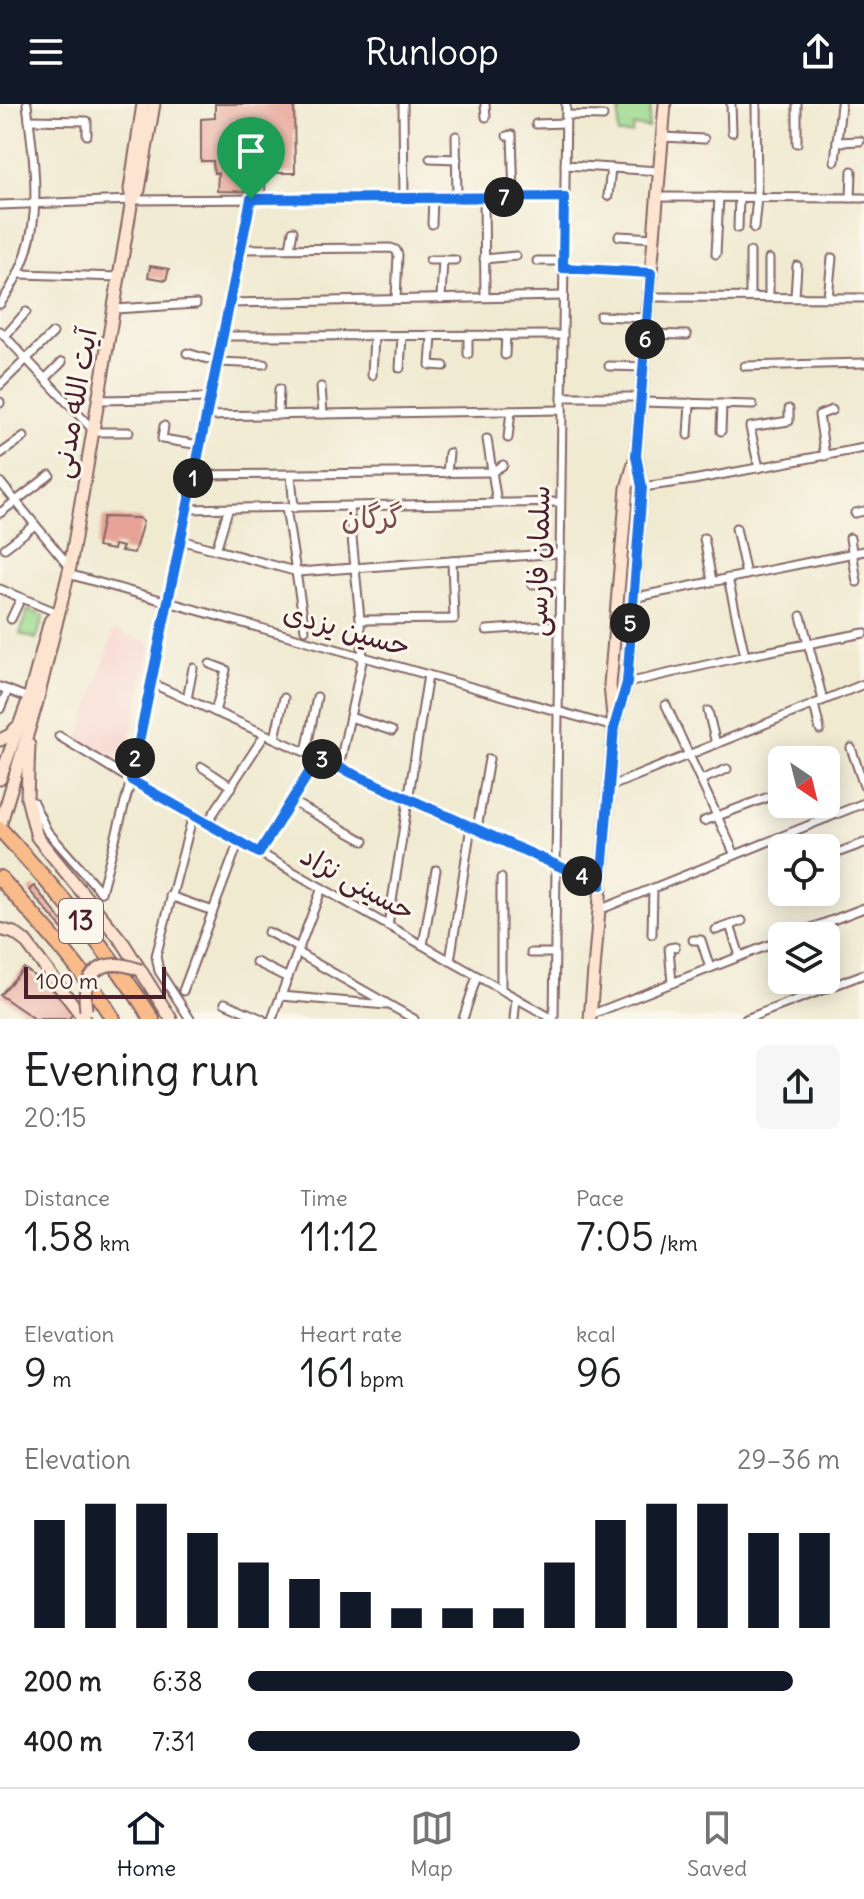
<!DOCTYPE html>
<meta charset="utf-8">
<style>
:root{--surface:#fff;--page:#f6f6f6;--text:#202124;--muted:#757577;--line:#e0e0e0;--accent:#111827}
body{margin:0;font-family:Delius,"Playpen Sans Arabic",sans-serif;background:var(--page);color:var(--text);height:100vh;display:flex;flex-direction:column;font-size:30px;white-space:nowrap}
*{box-sizing:border-box;margin:0}
p{font-size:26px;color:var(--muted)}
.icon{flex:none;width:44px;height:44px;fill:none;stroke:currentColor;stroke-width:2;stroke-linecap:round;stroke-linejoin:round}
.map{position:relative;height:915px;overflow:hidden}
.side{display:flex;flex-direction:column;background:var(--surface);flex:1}
.side>*{flex:none}
.needle{width:52px;rotate:145deg}
.buttons{position:absolute;left:768px;top:642px;display:grid;gap:16px}
.buttons a{display:grid;place-items:center;width:72px;height:72px;border-radius:12px;background:var(--surface);box-shadow:0 4px 20px #0003;font-size:40px}
.scale{position:absolute;left:24px;bottom:20px;width:142px;box-sizing:border-box;padding-left:8px;border:4px solid #4a1f2b;border-top:0;font-size:22px;line-height:28px;white-space:nowrap;color:#4a1f2b;-webkit-text-stroke:6px #fbf7ec;paint-order:stroke}
.pin{position:absolute;display:grid;place-items:center;width:68px;height:68px;color:#fff;margin:-82px -34px;border-radius:50% 50% 50% 0;rotate:-45deg;box-shadow:0 0 8px #0007}
.pin .icon{rotate:45deg}
.km{position:absolute;width:40px;height:40px;margin:-20px;border-radius:50%;background:#222;color:#fff;font-size:22px;line-height:40px;text-align:center}
.round{display:grid;place-items:center;flex:none;width:84px;height:84px;border-radius:12px;background:var(--page)}
.overview{display:flex;align-items:center;justify-content:space-between;height:136px;padding:0 24px}
h1{font-size:44px;font-weight:600;line-height:60px}
.metrics{display:grid;grid-template-columns:repeat(3,1fr);gap:12px;height:136px;padding:8px 24px}
.metrics div{display:grid;align-content:center}
.metrics b{font-size:40px;font-weight:600}
.metrics small{font-size:22px;font-weight:400}
.metrics p{font-size:22px}
.chart{height:224px;padding:16px 24px}
.chart p{display:flex;justify-content:space-between}
.chart svg{width:100%;height:144px;margin-top:8px;stroke:var(--accent);stroke-width:6}
ul{padding:0 24px;list-style:none;font-size:26px}
li{display:grid;grid-template-columns:128px 96px 1fr;align-items:center;height:60px}
li i{height:20px;border-radius:10px;background:var(--accent)}
header{display:flex;justify-content:space-between;align-items:center;height:104px;padding:0 24px;background:var(--accent);color:#fff;font-size:36px;font-weight:600}
.menu{display:flex;justify-content:space-around;align-items:center;height:112px;border-top:2px solid var(--line);background:var(--surface);font-size:22px;color:var(--muted)}
.menu a{display:grid;justify-items:center;gap:4px}
.menu .on{color:var(--accent)}
.map>svg:first-child{display:block}
.built{fill:#f7d0cc}
.green{fill:#9eda8f;stroke:#747c5d;stroke-width:2}
.building{fill:#e7a496}
.lines{fill:none;stroke-linecap:round;stroke-linejoin:round}
.street-casing{stroke:#846665;stroke-width:11}
.secondary-casing{stroke:#846665;stroke-width:15}
.highway-casing{stroke:#846665;stroke-width:18}
.street{stroke:#fff;stroke-width:7}
.secondary{stroke:#fde4d1;stroke-width:11}
.highway{stroke:#fabb8b;stroke-width:14}
.secondary-bridge-casing{stroke:#846665;stroke-width:15;stroke-linecap:butt}
.secondary-bridge{stroke:#fde4d1;stroke-width:11}
.route-casing{stroke:#fff;stroke-width:16}
.route{stroke:#1a73e8;stroke-width:10}
.labels{text-anchor:middle;stroke-width:6;stroke-linejoin:round;paint-order:stroke}
.shield{fill:#fbf7ec;stroke:#7f6065;stroke-width:2}
.shield-label{font-size:26px;font-weight:bold;fill:#4a1f2b}
.street-label{font-size:28px;fill:#4a1f2b;stroke:#fbf7ec}
.neighbourhood-label{font-size:30px;fill:#814e50;stroke:#fbf7ec}
</style>
<header><svg class="icon" aria-label="menu" viewBox="0 0 24 24"><path d="M4 6h16M4 12h16M4 18h16"/></svg>Runloop<svg class="icon" aria-label="share" viewBox="0 0 24 24"><path d="M12 15V3M7 8l5-5 5 5M5 13v7h14v-7"/></svg></header>
<div class="map">
<svg width="864" height="915" viewBox="0 0 864 915">
<rect width="100%" height="100%" fill="#fbf7ec"/>
<filter id="ink" filterUnits="userSpaceOnUse"><feTurbulence type="fractalNoise" baseFrequency=".0125" numOctaves="2"/><feDisplacementMap in="SourceGraphic" scale="16" xChannelSelector="R" yChannelSelector="G"/><feConvolveMatrix kernelMatrix="1 2 1 2 8 2 1 2 1" color-interpolation-filters="sRGB"/></filter>
<filter id="wash" filterUnits="userSpaceOnUse"><feTurbulence type="fractalNoise" baseFrequency=".006" numOctaves="4" result="noise"/><feDisplacementMap in="SourceGraphic" scale="32" xChannelSelector="R" yChannelSelector="G"/><feGaussianBlur stdDeviation="1.8" result="paint"/><feColorMatrix in="noise" values="0 0 0 0 0 0 0 0 0 0 0 0 0 0 0 0 0 1.4 0 .05"/><feComposite in="paint" operator="in"/></filter>
<g filter="url(#wash)">
<rect width="100%" height="100%" fill="#f0ead1"/>
<polygon class="built" points="114,526 151,539 127,653 78,640"/>
<g class="green">
<polygon points="620,0 651,1 648,24 634,22 632,30 618,30"/>
<polygon points="28,506 44,512 36,535 20,530"/>
</g>
<g id="blocks">
<g class="building">
<polygon points="215,0 294,0 295,69 266,69 265,88 217,87 218,69 214,69 213,57 201,57 201,15 215,14"/>
<polygon points="150,162 169,165 166,176 148,173"/>
<polygon points="103,413 139,414 143,418 134,449 121,447 123,443 114,441 113,446 97,443"/>
<polygon points="34,782 67,823 63,826 29,786"/>
<polygon points="24,864 76,904 69,915 35,915 0,891"/>
</g>
</g>
</g>
<g filter="url(#ink)">
<use href="#blocks" fill-opacity="0" stroke="#846665" stroke-width="2"/>
<g class="lines">
<g class="street-casing">
<g id="street">
<polyline points="403,0 404,94"/>
<polyline points="485,0 486,13"/>
<polyline points="731,0 732,28"/>
<polyline points="566,11 603,12"/>
<polyline points="29,16 87,17 87,31"/>
<polyline points="536,20 565,19"/>
<polyline points="456,32 457,94"/>
<polyline points="507,32 512,31 514,93"/>
<polyline points="662,33 704,35"/>
<polyline points="837,38 860,37"/>
<polyline points="797,39 797,0"/>
<polyline points="430,54 457,55"/>
<polyline points="835,57 841,0"/>
<polyline points="565,61 659,67"/>
<polyline points="608,92 611,64"/>
<polyline points="484,93 485,193"/>
<polyline points="657,93 864,94"/>
<polyline points="851,94 852,67"/>
<polyline points="0,101 132,96 564,93"/>
<polyline points="432,120 433,94"/>
<polyline points="738,124 739,93"/>
<polyline points="754,124 757,93 756,0"/>
<polyline points="619,132 654,134"/>
<polyline points="290,144 293,127"/>
<polyline points="241,145 391,144 396,146 398,151 396,195"/>
<polyline points="750,148 750,193"/>
<polyline points="716,150 719,93"/>
<polyline points="484,155 516,152"/>
<polyline points="430,156 455,156"/>
<polyline points="537,157 564,157"/>
<polyline points="563,164 651,169"/>
<polyline points="20,170 120,173"/>
<polyline points="649,193 864,194"/>
<polyline points="769,193 769,155"/>
<polyline points="795,193 797,162"/>
<polyline points="828,193 832,154"/>
<polyline points="441,194 443,156"/>
<polyline points="230,199 563,192"/>
<path d="M0,200c47,-63 36,-127 27,-200"/>
<polyline points="115,205 196,200"/>
<polyline points="600,212 647,214"/>
<polyline points="0,227 95,328 129,328"/>
<polyline points="646,230 687,231"/>
<polyline points="468,231 468,250"/>
<polyline points="5,232 26,208"/>
<polyline points="223,232 563,231"/>
<polyline points="432,232 430,261 444,262"/>
<polyline points="187,249 218,258 264,260"/>
<polyline points="505,251 506,231"/>
<polyline points="609,262 643,263"/>
<polyline points="745,262 864,259"/>
<polyline points="400,264 402,232"/>
<polyline points="372,271 374,232"/>
<polyline points="45,275 62,258"/>
<polyline points="0,281 53,229"/>
<polyline points="321,283 323,310"/>
<polyline points="562,293 641,293"/>
<polyline points="100,296 210,294"/>
<polyline points="640,298 753,301"/>
<polyline points="0,299 0,298"/>
<polyline points="278,311 279,285"/>
<polyline points="206,312 562,306"/>
<polyline points="164,322 162,335 200,341"/>
<polyline points="721,327 722,300"/>
<polyline points="688,331 690,299"/>
<polyline points="508,334 511,307"/>
<polyline points="487,335 497,399"/>
<polyline points="0,350 24,333"/>
<polyline points="825,352 819,311 832,306"/>
<polyline points="759,364 750,323 789,317 789,305"/>
<polyline points="447,369 449,349"/>
<polyline points="194,371 492,368 503,361"/>
<polyline points="291,371 294,404"/>
<polyline points="0,378 70,463"/>
<polyline points="642,383 693,376 864,344"/>
<polyline points="349,403 360,515"/>
<polyline points="286,404 305,526"/>
<polyline points="187,405 560,398"/>
<polyline points="0,409 50,371"/>
<polyline points="855,409 864,407"/>
<polyline points="736,424 746,471"/>
<polyline points="704,434 712,477"/>
<polyline points="850,434 857,478"/>
<polyline points="180,436 298,468 560,449"/>
<polyline points="5,444 35,421"/>
<polyline points="216,446 228,406"/>
<polyline points="68,470 614,623"/>
<polyline points="728,474 745,552"/>
<polyline points="532,480 559,479"/>
<polyline points="0,485 58,509"/>
<polyline points="632,494 864,447"/>
<polyline points="801,512 823,596"/>
<polyline points="11,515 21,494"/>
<polyline points="364,516 454,515 452,457"/>
<polyline points="487,526 559,521"/>
<polyline points="210,560 226,566 215,608"/>
<polyline points="151,579 601,781"/>
<polyline points="627,579 745,552 864,529"/>
<polyline points="0,583 31,595"/>
<polyline points="187,595 193,564"/>
<polyline points="814,600 820,626"/>
<polyline points="666,601 735,751"/>
<polyline points="0,605 8,586"/>
<polyline points="708,607 716,640"/>
<polyline points="350,613 392,627"/>
<polyline points="59,632 131,676 553,915"/>
<polyline points="275,634 284,594"/>
<polyline points="851,644 864,682"/>
<polyline points="306,648 317,593"/>
<polyline points="822,654 823,656"/>
<polyline points="202,663 232,683"/>
<polyline points="339,663 363,553 360,519"/>
<polyline points="826,666 826,672"/>
<polyline points="701,676 727,665"/>
<polyline points="609,683 864,580"/>
<polyline points="291,697 364,737"/>
<polyline points="33,698 47,727 101,788"/>
<polyline points="822,700 827,714"/>
<polyline points="704,717 782,688"/>
<polyline points="207,719 262,635"/>
<polyline points="477,725 489,655"/>
<polyline points="259,749 318,654"/>
<polyline points="826,753 864,739"/>
<polyline points="101,788 131,676 251,95"/>
<polyline points="170,792 213,807"/>
<polyline points="599,806 864,699"/>
<polyline points="730,821 740,852"/>
<polyline points="388,822 428,571"/>
<polyline points="716,826 742,817"/>
<polyline points="268,828 299,844"/>
<polyline points="652,830 653,785"/>
<polyline points="791,832 864,804"/>
<polyline points="693,836 701,836 710,864"/>
<polyline points="423,841 436,766"/>
<polyline points="298,849 414,915"/>
<polyline points="531,849 554,849"/>
<polyline points="450,857 471,722"/>
<polyline points="256,858 288,874"/>
<polyline points="672,879 669,844 675,843"/>
<polyline points="501,886 501,774"/>
<polyline points="183,887 239,737"/>
<polyline points="281,892 386,901"/>
<polyline points="225,899 262,915"/>
<polyline points="590,911 782,836"/>
<polyline points="190,915 159,867 156,852 193,711"/>
<polyline points="272,915 322,784"/>
<polyline points="463,915 477,872"/>
<polyline points="514,915 516,894"/>
<polyline points="554,915 566,0"/>
<polyline points="746,915 864,870"/>
</g>
</g>
<g class="secondary-casing">
<g id="secondary">
<polyline points="132,96 139,86 154,0"/>
<polyline points="616,616 627,579 642,383 637,356"/>
<polyline points="0,636 10,631 16,624"/>
<polyline points="29,641 27,694 37,733 124,840 171,915"/>
<polyline points="0,675 29,594 50,517 58,509"/>
<polyline points="0,722 37,598 70,463 132,96 130,85 143,0"/>
<polyline points="0,825 14,829 25,837 84,915"/>
<polyline points="590,915 614,623 610,581 627,384 636,352 665,0"/>
</g>
</g>
<g class="highway-casing">
<g id="highway">
<path d="M0,725c55,60 109,121 152,190"/>
<path d="M0,774c40,45 82,89 113,141"/>
</g>
</g>
<use href="#street" class="street"/>
<use href="#secondary" class="secondary"/>
<use href="#highway" class="highway"/>
<g class="secondary-bridge-casing">
<path id="secondary-bridge" d="M86,906c-6,-40 19,-54 54,-40"/>
</g>
<use href="#secondary-bridge" class="secondary-bridge"/>
</g>
</g>
<g class="lines" filter="url(#ink)">
<g class="route-casing">
<polygon id="route" points="564,93 563,164 651,169 636,352 642,383 627,579 614,623 601,781 318,654 259,749 131,676 251,95"/>
</g>
<use href="#route" class="route"/>
</g>
<g class="labels">
<rect class="shield" x="59" y="795" width="44" height="44" rx="6"/>
<g class="shield-label">
<text x="81" y="826">13</text>
</g>
<g class="street-label">
<text transform="translate(74 299) rotate(-80)" y="10">آیت الله مدنی</text>
<text transform="translate(538 457) rotate(-89)" y="10">سلمان فارسی</text>
<text transform="translate(347 525) rotate(16)" y="10">حسین یزدی</text>
<text transform="translate(358 779) rotate(29)" y="10">حسینی نژاد</text>
</g>
<g class="neighbourhood-label">
<text x="372" y="424">گرگان</text>
</g>
</g>
</svg>
<div class="buttons">
<a><svg class="needle" viewBox="-14 -14 28 28"><path d="M0-13l5 13h-10z" fill="#e53935"/><path d="M0 13l5-13h-10z" fill="#757577"/></svg></a>
<a><svg class="icon" aria-label="locate" viewBox="0 0 24 24"><circle cx="12" cy="12" r="6"/><path d="M12 2v4M12 18v4M2 12h4M18 12h4"/></svg></a>
<a><svg class="icon" aria-label="layers" viewBox="0 0 24 24"><path d="M12 4l9 5-9 5-9-5zM3 14l9 5 9-5"/></svg></a>
</div>
<div class="scale">100 m</div>
<div class="pin" style="left:251px;top:95px;background:#1e9e55"><svg class="icon" aria-label="arrive" viewBox="0 0 24 24"><path d="M6 21V4h12l-3 4 3 4H6"/></svg></div>
<b class="km" style="left:193px;top:374px">1</b>
<b class="km" style="left:135px;top:654px">2</b>
<b class="km" style="left:322px;top:655px">3</b>
<b class="km" style="left:582px;top:772px">4</b>
<b class="km" style="left:630px;top:519px">5</b>
<b class="km" style="left:645px;top:235px">6</b>
<b class="km" style="left:504px;top:93px">7</b>
</div>
<section class="side">
<div class="overview"><div><h1>Evening run</h1><p>20:15</p></div><a class="round"><svg class="icon" aria-label="share" viewBox="0 0 24 24"><path d="M12 15V3M7 8l5-5 5 5M5 13v7h14v-7"/></svg></a></div>
<div class="metrics">
<div><p>Distance</p><b>1.58<small> km</small></b></div>
<div><p>Time</p><b>11:12</b></div>
<div><p>Pace</p><b>7:05<small> /km</small></b></div>
</div>
<div class="metrics">
<div><p>Elevation</p><b>9<small> m</small></b></div>
<div><p>Heart rate</p><b>161<small> bpm</small></b></div>
<div><p>kcal</p><b>96</b></div>
</div>
<div class="chart"><p><span>Elevation</span>29–36 m</p>
<svg viewBox="0 0 160 44" preserveAspectRatio="none"><path d="M5 44V11M15 44V6M25 44V6M35 44V15M45 44V24M55 44V29M65 44V33M75 44V38M85 44V38M95 44V38M105 44V24M115 44V11M125 44V6M135 44V6M145 44V15M155 44V15"/></svg>
</div>
<ul>
<li><b>200 m</b>6:38<i style="width:92%"></i></li>
<li><b>400 m</b>7:31<i style="width:56%"></i></li>
</ul>
</section>
<nav class="menu">
<a class="on"><svg class="icon" aria-label="home" viewBox="0 0 24 24"><path d="M3 11l9-7 9 7M6 9v11h12V9"/></svg>Home</a>
<a><svg class="icon" aria-label="map" viewBox="0 0 24 24"><path d="M3 6l6-2 6 2 6-2v14l-6 2-6-2-6 2zM9 4v14M15 6v14"/></svg>Map</a>
<a><svg class="icon" aria-label="saved" viewBox="0 0 24 24"><path d="M7 4h10v16l-5-4-5 4z"/></svg>Saved</a>
</nav>
